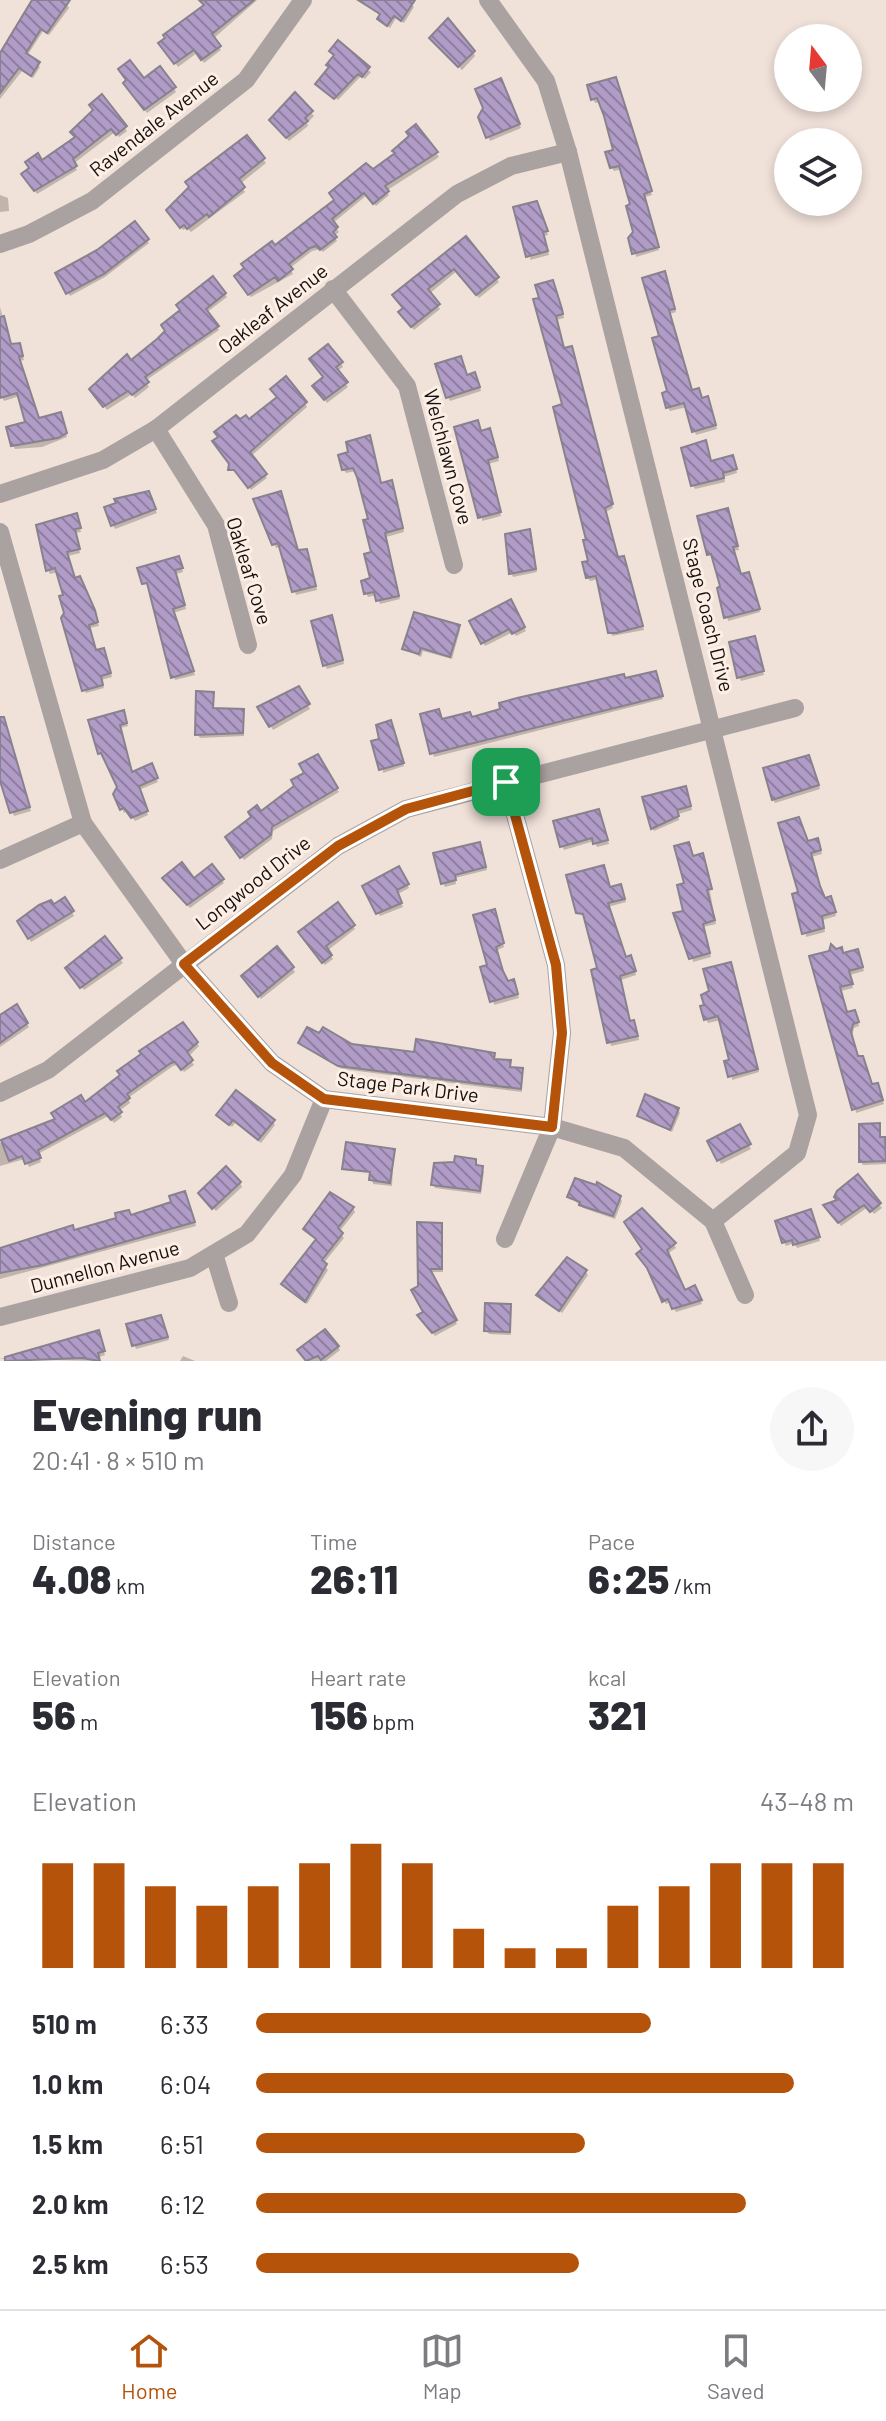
<!DOCTYPE html>
<meta charset="utf-8">
<style>
:root{--surface:#fff;--page:#f7f7f7;--text:#2b2b33;--muted:#7c7c81;--line:#e1e1e2;--accent:#b45309}
body{margin:0;font-family:Barlow,sans-serif;background:var(--page);color:var(--text);height:100vh;display:flex;flex-direction:column;font-size:30px;white-space:nowrap}
*{box-sizing:border-box;margin:0}
p{font-size:26px;color:var(--muted)}
.icon{flex:none;width:44px;height:44px;fill:none;stroke:currentColor;stroke-width:2;stroke-linecap:round;stroke-linejoin:round}
.map{position:relative;height:1361px;overflow:hidden}
.side{display:flex;flex-direction:column;background:var(--surface);flex:1}
.side>*{flex:none}
.needle{width:52px;rotate:344deg}
.tools{position:absolute;left:774px;top:24px;display:grid;gap:16px}
.tools a{display:grid;place-items:center;width:88px;height:88px;border-radius:50%;background:var(--surface);box-shadow:0 4px 12px #0003;font-size:40px}
.pin{position:absolute;display:grid;place-items:center;width:68px;height:68px;color:#fff;margin:-34px;border-radius:16px;box-shadow:0 4px 12px #0006}
.round{display:grid;place-items:center;flex:none;width:84px;height:84px;border-radius:42px;background:var(--page)}
.overview{display:flex;align-items:center;justify-content:space-between;height:136px;padding:0 32px}
h1{font-size:44px;font-weight:800;line-height:60px}
.figures{display:grid;grid-template-columns:repeat(3,1fr);gap:12px;height:136px;padding:8px 32px}
.figures div{display:grid;align-content:center}
.figures b{font-size:40px;font-weight:800}
.figures small{font-size:22px;font-weight:400}
.figures p{font-size:22px}
.chart{height:224px;padding:16px 32px}
.chart p{display:flex;justify-content:space-between}
.chart svg{width:100%;height:144px;margin-top:8px;stroke:var(--accent);stroke-width:6}
ul{padding:0 32px;list-style:none;font-size:26px}
li{display:grid;grid-template-columns:128px 96px 1fr;align-items:center;height:60px}
li i{height:20px;border-radius:10px;background:var(--accent)}
.tab-bar{display:flex;justify-content:space-around;align-items:center;height:112px;border-top:2px solid var(--line);background:var(--surface);font-size:22px;color:var(--muted)}
.tab-bar a{display:grid;justify-items:center;gap:4px}
.tab-bar .on{color:var(--accent)}
.map>svg:first-child{display:block}
.shadow{fill:#0003}
.building{fill:url(#building-back-hatch);stroke:#88828e;stroke-width:2}
.lines{fill:none;stroke-linecap:round;stroke-linejoin:round}
.street{stroke:#a9a2a0;stroke-width:18}
.route-casing{stroke:#fff;stroke-width:16}
.route{stroke:#b45309;stroke-width:10}
.labels{text-anchor:middle;stroke-width:6;stroke-linejoin:round;paint-order:stroke}
.street-label{font-size:20px;fill:#16110f;stroke:#fdefe6}
</style>
<div class="map">
<svg width="886" height="1361" viewBox="0 0 886 1361">
<defs>
<pattern id="building-back-hatch" width="6" height="6" patternUnits="userSpaceOnUse" patternTransform="scale(2)"><rect width="6" height="6" fill="#b19cc8"/><path d="M-1 5l2 2M0 0l6 6M5-1l2 2" fill="none" stroke="#8f7ea1"/></pattern>
</defs>
<rect width="100%" height="100%" fill="#f0e1d9"/>
<g class="shadow">
<polygon points="34,0 64,0 69,8 49,35 43,31 27,56 40,67 33,78 22,71 0,99 0,57"/>
<polygon points="208,0 257,0 213,39 221,50 204,63 197,53 178,67 161,43 206,6"/>
<polygon points="359,0 407,0 414,7 404,23 396,18 390,28 381,22 381,16"/>
<polygon points="433,42 473,52 475,56 462,70"/>
<polygon points="331,51 371,72 365,79 361,76 338,100 318,83 336,57"/>
<polygon points="144,81 174,88 176,92 147,113 128,87"/>
<polygon points="618,83 652,195 645,197 659,250 636,257 633,206 622,169 614,171 612,168 608,153 616,151 600,102 595,103 593,99"/>
<polygon points="502,84 521,128 490,141 480,117"/>
<polygon points="295,94 314,116 307,123 308,126 289,141 273,124"/>
<polygon points="102,97 127,131 119,137 115,132 73,164 77,170 37,194 24,174 77,138"/>
<polygon points="416,127 439,157 386,191 389,195 376,206 367,195 333,223 339,232 334,236 337,241 323,252 320,249 312,251 290,268 293,274 251,297 238,280 274,248 397,154"/>
<polygon points="247,138 266,163 240,184 245,192 191,232 187,228 183,230 170,214"/>
<polygon points="0,195 8,198 9,211 0,212"/>
<polygon points="539,207 548,235 544,236 549,255 530,260"/>
<polygon points="465,238 499,282 479,298 457,271 429,294 440,309 414,330 403,316"/>
<polygon points="147,240 149,243 105,277 70,296 58,274"/>
<polygon points="666,277 676,312 670,314 692,392 709,402 717,429 696,435 687,407 670,411 668,408 670,393 662,337"/>
<polygon points="555,286 563,314 564,318 556,320 564,350 573,352 613,508 606,512 618,559 626,562 644,630 612,636 599,579 590,581 588,578 585,564 591,562 555,408 564,406 536,301"/>
<polygon points="225,294 227,297 206,313 219,330 145,381 149,387 135,398 132,394 107,410 94,393"/>
<polygon points="0,307 11,346 21,349 24,360 20,361 38,420 62,418 67,437 42,447 15,449 13,445 28,423 20,396 4,401 2,397"/>
<polygon points="314,363 341,363 343,367 337,371 348,387 327,403 317,390 325,378"/>
<polygon points="467,377 477,378 481,391 450,401 448,397"/>
<polygon points="305,403 307,407 251,456 267,478 251,490 238,473 231,469 249,422"/>
<polygon points="481,433 491,434 499,461 488,464 501,516 482,521"/>
<polygon points="369,437 381,485 393,486 404,532 386,537 400,599 380,604 377,595 368,597 366,593 373,580 370,520 356,471 346,473 344,470 351,454"/>
<polygon points="734,461 737,473 724,477 725,482 695,489 693,485 711,463"/>
<polygon points="280,494 298,552 308,554 317,590 296,595 281,546 276,548 274,544"/>
<polygon points="150,497 157,513 115,529 113,525"/>
<polygon points="729,514 739,550 733,551 741,576 750,578 760,612 728,621 714,557 709,554"/>
<polygon points="78,519 81,532 75,533 80,553 68,556 75,580 81,582 99,626 89,628 96,652 105,654 112,677 101,680 104,688 86,693 78,678 63,618 66,613 65,596 58,572 50,574 48,570 38,526"/>
<polygon points="529,531 537,572 513,577 511,573"/>
<polygon points="180,562 183,572 176,574 186,609 173,613 195,675 175,680 150,586 144,583"/>
<polygon points="510,602 526,631 516,636 513,632 485,646 472,622"/>
<polygon points="333,621 344,664 327,669 325,665"/>
<polygon points="458,627 460,630 452,659 423,651 421,657 404,649"/>
<polygon points="756,642 764,675 741,681 739,677"/>
<polygon points="657,677 663,699 434,757 423,715 442,721 472,719 625,680"/>
<polygon points="299,689 310,709 273,730 260,708"/>
<polygon points="212,694 214,710 243,710 244,736 200,738 197,734"/>
<polygon points="125,716 128,726 120,728 133,774 151,766 158,782 139,790 148,815 135,821 128,811 124,813 116,795 120,794 104,756 99,753"/>
<polygon points="392,726 404,766 383,773 382,740"/>
<polygon points="317,756 339,792 273,831 272,839 244,860 228,838 297,787"/>
<polygon points="811,763 820,789 775,803 773,800"/>
<polygon points="21,780 31,811 14,816 2,782"/>
<polygon points="687,792 692,810 678,814 679,820 654,831 652,828"/>
<polygon points="601,815 609,844 597,847 594,841 564,850 562,846"/>
<polygon points="807,843 819,844 822,854 811,857 821,892 825,900 833,902 836,916 823,920 825,932 806,937 800,894"/>
<polygon points="481,848 487,870 455,878 456,884 445,887 443,883"/>
<polygon points="693,858 704,859 716,924 703,927 711,957 693,962 686,912 687,885"/>
<polygon points="399,869 409,888 398,894 403,907 380,916 364,887"/>
<polygon points="222,880 224,883 190,908 167,882"/>
<polygon points="610,889 622,890 626,902 608,907 626,959 633,961 636,975 621,980 630,1023 636,1026 639,1040 611,1046 600,969 585,917 578,912"/>
<polygon points="65,900 74,916 31,942 20,922"/>
<polygon points="496,915 504,947 496,951 507,983 515,985 519,998 494,1005 489,967"/>
<polygon points="353,926 355,929 327,951 333,959 325,965 303,936"/>
<polygon points="105,939 123,963 84,990 69,972"/>
<polygon points="841,950 843,953 860,955 864,971 850,975 853,988 841,991 847,1014 856,1016 859,1026 854,1028 852,1038 858,1058 872,1087 879,1089 884,1104 856,1113 835,951"/>
<polygon points="730,964 759,1072 732,1080 731,1062 721,1020 708,1023 706,1019 711,992"/>
<polygon points="292,968 295,972 261,999 246,981"/>
<polygon points="17,1007 29,1027 0,1047 0,1015"/>
<polygon points="197,1043 199,1046 188,1057 194,1065 184,1072 178,1065 173,1066 128,1098 130,1103 119,1111 122,1117 114,1123 108,1116 38,1154 41,1162 29,1167 25,1159 0,1166 0,1143 58,1120"/>
<polygon points="300,1043 415,1055 493,1055 495,1061 510,1062 511,1069 522,1070 522,1092 342,1069"/>
<polygon points="678,1109 680,1113 672,1132 639,1116"/>
<polygon points="219,1115 273,1122 275,1125 261,1143 235,1123 232,1127"/>
<polygon points="879,1126 881,1139 886,1142 886,1164 863,1165 861,1162"/>
<polygon points="739,1127 751,1149 721,1164 709,1142"/>
<polygon points="394,1150 392,1186 373,1184 372,1175 346,1171 380,1176"/>
<polygon points="475,1161 484,1171 481,1194 435,1188 433,1184"/>
<polygon points="858,1177 882,1208 874,1214 868,1207 841,1226 828,1209 839,1202"/>
<polygon points="240,1183 242,1187 216,1211 202,1197"/>
<polygon points="569,1196 620,1198 622,1201 615,1219 583,1208"/>
<polygon points="186,1197 196,1226 0,1279 0,1250 131,1217"/>
<polygon points="353,1208 355,1212 339,1232 344,1238 323,1264 328,1270 307,1304 283,1284 317,1241 305,1229"/>
<polygon points="812,1215 820,1241 797,1248 794,1243 786,1246 784,1242"/>
<polygon points="441,1225 443,1272 429,1272 457,1324 435,1336 422,1319 426,1313 420,1288"/>
<polygon points="674,1244 676,1248 667,1254 685,1292 695,1288 702,1304 676,1312 671,1302 666,1304 639,1255"/>
<polygon points="585,1271 588,1275 562,1313 538,1295"/>
<polygon points="510,1306 511,1335 489,1334 486,1330"/>
<polygon points="162,1321 169,1340 136,1349 128,1326"/>
<polygon points="98,1333 105,1355 99,1357 100,1361 0,1359"/>
<polygon points="338,1347 340,1350 326,1361 307,1361 300,1350"/>
<polygon points="183,1356 195,1361 180,1361"/>
</g>
<g class="building">
<polygon points="32,0 70,0 47,33 41,29 26,53 40,62 31,76 19,68 0,93 0,53"/>
<polygon points="199,0 254,0 212,34 221,46 201,60 194,50 174,64 158,43 165,38 163,35 204,5"/>
<polygon points="358,0 415,0 401,21 394,16 387,26 377,19 380,14"/>
<polygon points="448,18 475,51 458,67 429,38"/>
<polygon points="338,40 370,67 362,77 358,74 334,99 315,84 329,67 326,65 334,55 329,51"/>
<polygon points="130,60 144,78 160,66 176,87 144,110 123,83 126,80 118,69"/>
<polygon points="616,77 652,191 644,194 659,247 632,254 628,238 633,232 626,206 630,204 619,166 610,168 605,152 613,150 604,116 597,98 591,100 587,85"/>
<polygon points="501,78 520,124 486,138 478,117 483,108 475,89"/>
<polygon points="295,92 313,111 305,118 308,121 286,138 269,120"/>
<polygon points="102,94 127,126 116,135 111,129 73,159 77,166 34,191 21,174 29,168 25,162 38,153 42,160 75,137 70,132 93,110 89,105"/>
<polygon points="416,124 438,152 385,186 389,191 373,204 364,193 332,219 338,227 333,232 337,237 320,250 316,246 310,248 289,264 293,269 278,281 275,277 248,295 234,276 244,268 241,264 272,241 275,245 334,200 329,193 366,163 373,169 395,153 392,151 409,136 406,132"/>
<polygon points="247,135 265,158 239,179 245,187 209,217 207,214 187,229 184,225 180,228 166,210 189,187 185,182"/>
<polygon points="537,201 548,231 543,232 548,251 526,257 513,207"/>
<polygon points="135,221 149,239 104,274 66,294 55,273 97,250"/>
<polygon points="466,236 499,277 476,295 454,269 428,289 440,304 411,327 398,312 403,308 392,295"/>
<polygon points="665,271 675,309 669,310 692,390 699,388 702,398 708,396 716,425 692,432 684,403 666,408 662,393 667,391 652,338 659,336 642,278"/>
<polygon points="213,276 226,293 206,309 219,326 145,377 149,382 132,395 128,391 103,407 89,389 127,354 131,360 157,339 165,331 161,325 180,310 176,305"/>
<polygon points="553,280 562,309 563,314 556,316 564,348 572,346 613,504 605,508 618,557 624,556 643,626 616,633 608,633 596,576 586,578 582,562 588,561 583,540 586,540 553,407 562,404 533,299 539,298 535,285"/>
<polygon points="4,316 11,344 20,343 23,356 19,357 39,418 61,412 67,433 58,438 11,446 6,427 25,422 17,393 0,398 0,317"/>
<polygon points="328,344 343,362 336,367 348,382 324,400 312,386 323,377 309,359"/>
<polygon points="461,356 467,375 475,372 480,387 446,398 435,364"/>
<polygon points="286,376 307,402 250,452 267,474 248,488 234,470 228,470 229,464 212,441 218,437 214,432 236,415 240,419 246,415 249,419 277,397 270,389"/>
<polygon points="478,420 481,431 490,428 498,457 488,460 501,512 478,518 454,427"/>
<polygon points="370,435 381,483 392,480 403,528 385,533 399,596 376,601 374,592 364,594 361,581 370,578 364,554 371,552 363,520 368,519 357,477 353,468 342,470 338,455 348,452 346,442"/>
<polygon points="706,440 711,461 733,455 737,469 723,473 724,478 691,486 681,448"/>
<polygon points="149,491 156,509 111,526 104,507 116,503 114,499"/>
<polygon points="281,491 298,550 307,549 316,586 292,592 278,543 272,545 253,499"/>
<polygon points="728,508 738,546 733,547 741,574 749,572 760,609 724,618 717,588 720,586 711,554 707,555 697,516"/>
<polygon points="77,513 81,528 75,529 80,549 67,552 75,578 80,576 95,610 98,622 89,625 96,650 104,648 111,673 101,676 103,685 82,691 61,618 64,613 59,596 63,595 55,568 46,571 36,525"/>
<polygon points="530,529 536,569 509,574 505,534"/>
<polygon points="179,556 183,568 175,570 185,605 173,609 194,671 171,678 147,583 142,584 137,568"/>
<polygon points="511,599 525,627 512,634 509,629 481,644 469,621"/>
<polygon points="414,612 460,625 450,657 421,648 419,654 402,649"/>
<polygon points="332,615 343,660 323,666 311,621"/>
<polygon points="755,636 764,671 737,678 729,642"/>
<polygon points="656,671 663,696 430,754 420,714 439,709 442,719 470,712 472,717 500,709 499,703 517,698 624,674 625,678"/>
<polygon points="299,686 310,704 269,727 257,707"/>
<polygon points="196,691 214,692 213,708 244,709 243,733 195,735"/>
<polygon points="124,710 127,723 120,725 132,772 152,763 158,778 139,786 148,811 131,818 124,808 120,810 113,794 117,787 101,753 98,754 88,720"/>
<polygon points="0,717 4,717 30,807 10,813 0,781"/>
<polygon points="391,720 404,763 379,770 371,741 379,739 376,725"/>
<polygon points="318,754 338,788 272,827 271,835 240,858 225,837 251,817 248,812 257,805 261,811 294,786 291,780 304,773 299,764"/>
<polygon points="809,755 819,785 772,800 763,768"/>
<polygon points="686,786 691,806 677,810 679,816 651,829 642,797"/>
<polygon points="599,809 608,840 593,844 592,838 560,847 553,821"/>
<polygon points="799,817 808,841 818,838 821,850 811,853 820,886 825,898 831,896 836,912 822,916 824,928 802,934 792,894 798,892 778,823"/>
<polygon points="480,842 486,867 455,875 456,880 441,884 433,853"/>
<polygon points="689,842 693,856 703,853 712,889 707,890 715,920 703,924 710,953 689,959 673,913 683,911 677,885 684,883 674,846"/>
<polygon points="182,862 194,878 212,864 224,879 187,905 162,878"/>
<polygon points="604,865 610,887 621,884 625,899 608,903 626,957 631,955 636,971 620,976 630,1021 634,1020 638,1036 607,1043 591,970 597,968 583,914 576,913 566,875"/>
<polygon points="399,866 409,884 397,890 402,903 376,914 362,886"/>
<polygon points="65,897 74,911 28,939 17,921 39,905 51,900 54,904"/>
<polygon points="338,902 355,925 326,946 332,955 322,963 298,932"/>
<polygon points="495,909 504,943 496,947 503,971 508,981 514,979 518,994 490,1002 480,967 487,965 473,915"/>
<polygon points="105,936 122,958 80,988 65,968"/>
<polygon points="831,944 836,949 842,947 843,953 858,949 863,967 849,971 853,984 840,987 847,1012 855,1010 859,1022 853,1024 851,1032 858,1056 863,1056 872,1084 878,1083 883,1100 852,1110 809,956 829,951"/>
<polygon points="277,946 294,967 258,997 241,976"/>
<polygon points="731,962 758,1069 728,1077 724,1061 729,1060 718,1016 704,1020 700,1006 704,1005 701,995 709,991 703,969"/>
<polygon points="17,1004 28,1023 0,1043 0,1015"/>
<polygon points="183,1022 198,1042 187,1052 193,1060 181,1070 175,1062 171,1063 127,1094 130,1098 118,1107 122,1112 111,1120 105,1113 38,1150 41,1158 25,1164 22,1156 9,1161 1,1140 55,1119 51,1113 81,1095 85,1102 120,1075 117,1071 141,1054 139,1051"/>
<polygon points="307,1027 319,1033 323,1027 352,1044 414,1052 416,1039 495,1053 494,1059 511,1060 510,1067 523,1068 521,1089 338,1066 298,1043"/>
<polygon points="236,1090 275,1120 258,1140 233,1120 229,1125 216,1115"/>
<polygon points="645,1094 679,1108 670,1130 637,1116"/>
<polygon points="880,1123 880,1137 885,1137 886,1161 859,1162 859,1124"/>
<polygon points="740,1124 751,1144 717,1161 707,1141"/>
<polygon points="346,1142 395,1149 390,1183 369,1180 370,1172 342,1169"/>
<polygon points="455,1156 476,1159 476,1165 483,1166 480,1191 431,1185 434,1163 454,1162"/>
<polygon points="226,1166 241,1182 212,1209 198,1193"/>
<polygon points="858,1174 881,1203 870,1212 864,1205 838,1223 823,1205 837,1200 834,1197 837,1191"/>
<polygon points="575,1178 596,1185 597,1182 621,1196 613,1216 579,1205 580,1202 567,1197"/>
<polygon points="185,1191 195,1222 43,1265 0,1273 0,1248 73,1225 74,1230 116,1218 115,1213 129,1210 131,1215 171,1202 169,1196"/>
<polygon points="330,1192 354,1207 338,1228 343,1233 322,1260 327,1264 305,1302 281,1284 316,1239 303,1229"/>
<polygon points="642,1208 676,1243 667,1250 685,1290 695,1285 702,1300 672,1309 668,1299 662,1302 660,1297 647,1268 636,1254 642,1249 624,1222"/>
<polygon points="811,1209 820,1237 793,1245 792,1240 782,1243 775,1221"/>
<polygon points="417,1222 442,1223 442,1269 430,1269 457,1320 432,1333 417,1315 423,1312 411,1290 418,1286"/>
<polygon points="567,1257 587,1270 559,1311 536,1295"/>
<polygon points="485,1303 511,1304 510,1332 484,1331"/>
<polygon points="161,1315 168,1337 132,1346 126,1324"/>
<polygon points="325,1329 339,1346 321,1360 318,1356 306,1361 297,1350"/>
<polygon points="99,1330 105,1351 98,1353 100,1361 82,1358 5,1361 5,1357"/>
</g>
<g class="lines">
<g class="street">
<polyline points="488,0 546,81 568,152 808,1115 797,1153 713,1221"/>
<polyline points="0,244 29,234 92,201 246,80 303,0"/>
<polyline points="333,289 407,386 454,565"/>
<polyline points="156,429 216,525 248,645"/>
<polyline points="0,494 103,460 156,429 457,194 511,166 568,152"/>
<polyline points="0,532 83,823 184,964 272,1063 324,1099 552,1127 624,1148 713,1221 745,1295"/>
<polyline points="0,860 83,823"/>
<polyline points="0,1093 48,1070 338,846 406,809 795,708"/>
<polyline points="505,1239 552,1127 562,1033 556,965 506,782"/>
<polyline points="214,1254 229,1303"/>
<polyline points="0,1317 190,1268 247,1234 293,1175 324,1099"/>
</g>
</g>
<g class="lines">
<g class="route-casing">
<polygon id="route" points="506,782 556,965 562,1033 552,1127 324,1099 272,1063 184,964 338,846 406,809"/>
</g>
<use href="#route" class="route"/>
</g>
<g class="labels">
<g class="street-label">
<text transform="translate(154 124) rotate(-38)" y="7">Ravendale Avenue</text>
<text transform="translate(273 309) rotate(-38)" y="7">Oakleaf Avenue</text>
<text transform="translate(448 457) rotate(75)" y="7">Welchlawn Cove</text>
<text transform="translate(249 571) rotate(73)" y="7">Oakleaf Cove</text>
<text transform="translate(708 615) rotate(76)" y="7">Stage Coach Drive</text>
<text transform="translate(253 883) rotate(-38)" y="7">Longwood Drive</text>
<text transform="translate(408 1087) rotate(7)" y="7">Stage Park Drive</text>
<text transform="translate(105 1267) rotate(-15)" y="7">Dunnellon Avenue</text>
</g>
</g>
</svg>
<div class="tools">
<a><svg class="needle" viewBox="-14 -14 28 28"><path d="M0-13l5 13h-10z" fill="#e53935"/><path d="M0 13l5-13h-10z" fill="#7c7c81"/></svg></a>
<a><svg class="icon" aria-label="layers" viewBox="0 0 24 24"><path d="M12 4l9 5-9 5-9-5zM3 14l9 5 9-5"/></svg></a>
</div>
<div class="pin" style="left:506px;top:782px;background:#1e9e55"><svg class="icon" aria-label="arrive" viewBox="0 0 24 24"><path d="M6 21V4h12l-3 4 3 4H6"/></svg></div>
</div>
<section class="side">
<div class="overview"><div><h1>Evening run</h1><p>20:41 · 8 × 510 m</p></div><a class="round"><svg class="icon" aria-label="share" viewBox="0 0 24 24"><path d="M12 15V3M7 8l5-5 5 5M5 13v7h14v-7"/></svg></a></div>
<div class="figures">
<div><p>Distance</p><b>4.08<small> km</small></b></div>
<div><p>Time</p><b>26:11</b></div>
<div><p>Pace</p><b>6:25<small> /km</small></b></div>
</div>
<div class="figures">
<div><p>Elevation</p><b>56<small> m</small></b></div>
<div><p>Heart rate</p><b>156<small> bpm</small></b></div>
<div><p>kcal</p><b>321</b></div>
</div>
<div class="chart"><p><span>Elevation</span>43–48 m</p>
<svg viewBox="0 0 160 44" preserveAspectRatio="none"><path d="M5 44V12M15 44V12M25 44V19M35 44V25M45 44V19M55 44V12M65 44V6M75 44V12M85 44V32M95 44V38M105 44V38M115 44V25M125 44V19M135 44V12M145 44V12M155 44V12"/></svg>
</div>
<ul>
<li><b>510 m</b>6:33<i style="width:66%"></i></li>
<li><b>1.0 km</b>6:04<i style="width:90%"></i></li>
<li><b>1.5 km</b>6:51<i style="width:55%"></i></li>
<li><b>2.0 km</b>6:12<i style="width:82%"></i></li>
<li><b>2.5 km</b>6:53<i style="width:54%"></i></li>
</ul>
</section>
<nav class="tab-bar">
<a class="on"><svg class="icon" aria-label="home" viewBox="0 0 24 24"><path d="M3 11l9-7 9 7M6 9v11h12V9"/></svg>Home</a>
<a><svg class="icon" aria-label="map" viewBox="0 0 24 24"><path d="M3 6l6-2 6 2 6-2v14l-6 2-6-2-6 2zM9 4v14M15 6v14"/></svg>Map</a>
<a><svg class="icon" aria-label="saved" viewBox="0 0 24 24"><path d="M7 4h10v16l-5-4-5 4z"/></svg>Saved</a>
</nav>
